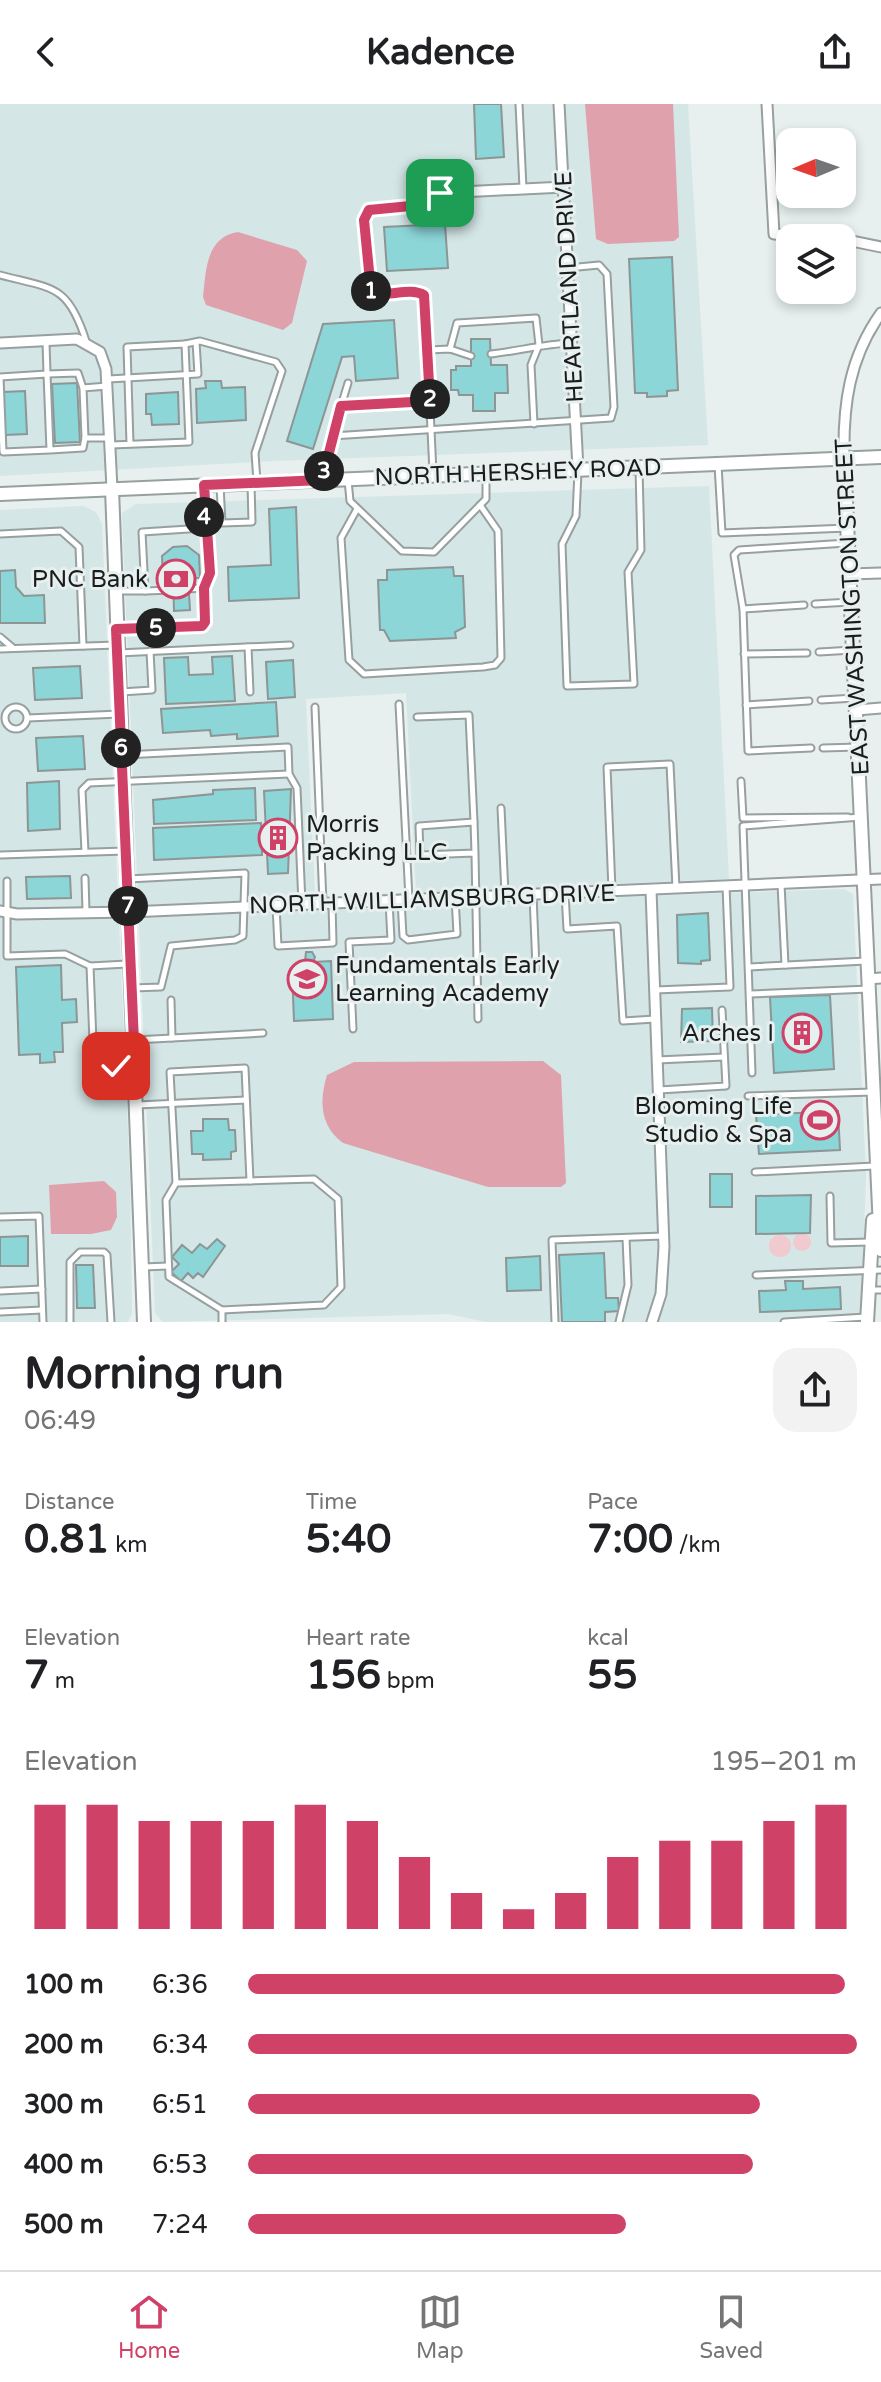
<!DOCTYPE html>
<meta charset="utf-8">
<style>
:root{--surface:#fff;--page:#f2f2f2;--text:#202124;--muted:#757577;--line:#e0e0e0;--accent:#d04168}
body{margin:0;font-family:"Varela Round",sans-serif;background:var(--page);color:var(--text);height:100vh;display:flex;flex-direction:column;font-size:30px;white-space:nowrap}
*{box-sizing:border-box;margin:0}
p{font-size:26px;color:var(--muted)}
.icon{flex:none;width:44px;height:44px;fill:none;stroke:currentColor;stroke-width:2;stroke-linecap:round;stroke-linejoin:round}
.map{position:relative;height:1218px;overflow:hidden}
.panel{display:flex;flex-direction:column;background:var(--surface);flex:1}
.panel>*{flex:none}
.needle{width:52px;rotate:268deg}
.controls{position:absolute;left:776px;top:24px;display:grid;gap:16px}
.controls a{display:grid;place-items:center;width:80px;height:80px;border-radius:16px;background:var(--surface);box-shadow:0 4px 12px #0003;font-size:40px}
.pin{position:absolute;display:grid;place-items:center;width:68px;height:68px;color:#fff;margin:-34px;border-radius:16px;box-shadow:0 4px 12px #0006}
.km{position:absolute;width:40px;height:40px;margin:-20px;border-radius:50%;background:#222;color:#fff;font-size:22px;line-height:40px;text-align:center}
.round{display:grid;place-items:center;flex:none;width:84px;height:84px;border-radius:24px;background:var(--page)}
.summary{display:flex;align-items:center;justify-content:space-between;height:136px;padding:0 24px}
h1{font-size:44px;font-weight:700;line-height:60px}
.stats{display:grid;grid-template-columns:repeat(3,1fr);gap:12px;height:136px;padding:8px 24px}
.stats div{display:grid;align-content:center}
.stats b{font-size:40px;font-weight:700}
.stats small{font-size:22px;font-weight:400}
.stats p{font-size:22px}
.chart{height:224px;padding:16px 24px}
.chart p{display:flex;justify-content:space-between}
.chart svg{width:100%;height:144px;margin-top:8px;stroke:var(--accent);stroke-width:6}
ul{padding:0 24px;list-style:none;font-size:26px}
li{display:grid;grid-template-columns:128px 96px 1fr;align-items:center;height:60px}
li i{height:20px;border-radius:10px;background:var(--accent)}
header{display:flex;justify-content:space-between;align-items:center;height:104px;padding:0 24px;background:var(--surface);font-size:36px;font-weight:700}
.tabs{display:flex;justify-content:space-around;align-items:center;height:112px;border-top:2px solid var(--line);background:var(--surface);font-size:22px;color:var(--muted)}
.tabs a{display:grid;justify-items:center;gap:4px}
.tabs .on{color:var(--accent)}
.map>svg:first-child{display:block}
.built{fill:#d4e6e6;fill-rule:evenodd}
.green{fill:#f1cad0}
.water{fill:#dfa2ac}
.building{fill:#8cd6d8;stroke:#8d9595;stroke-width:2}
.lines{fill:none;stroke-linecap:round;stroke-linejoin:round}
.service-casing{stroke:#979f9f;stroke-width:9}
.minor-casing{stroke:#979f9f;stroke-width:13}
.secondary-casing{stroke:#979f9f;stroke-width:16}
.service{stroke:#fff;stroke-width:5}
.minor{stroke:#fff;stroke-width:9}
.secondary{stroke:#fff;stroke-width:12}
.route-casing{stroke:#fff;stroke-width:16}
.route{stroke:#d04168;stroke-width:10}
.labels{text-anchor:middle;stroke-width:6;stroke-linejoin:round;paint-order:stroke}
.street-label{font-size:24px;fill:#1a1d1d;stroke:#e7efef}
.poi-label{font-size:24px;fill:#1a1d1d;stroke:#e7efef;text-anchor:end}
</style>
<header><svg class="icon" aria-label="back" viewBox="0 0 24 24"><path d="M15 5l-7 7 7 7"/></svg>Kadence<svg class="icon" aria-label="share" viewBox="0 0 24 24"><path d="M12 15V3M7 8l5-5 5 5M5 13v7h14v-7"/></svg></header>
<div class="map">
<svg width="881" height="1218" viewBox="0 0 881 1218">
<rect width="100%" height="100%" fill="#e7efef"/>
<g class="built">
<polygon points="0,0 688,0 708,341 273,357 0,372"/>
<path d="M709,382l20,393 -172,7v13l287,-10 9,5 13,282 -5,146h-375l-38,-8 -285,8 -8,-9 -33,-800 14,-9zM406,589l10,199 -101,5 -9,-198z"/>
<polygon points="83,402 96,408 102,420 130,1075 132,1209 128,1218 0,1218 0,406"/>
</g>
<g class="green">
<circle cx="802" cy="1138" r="9"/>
<circle cx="780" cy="1142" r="11"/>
</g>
<g class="water">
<polygon points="585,0 673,0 679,133 674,137 608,140 596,135"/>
<path d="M238,128l59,18 10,11 -15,62 -9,7 -77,-25 -3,-8c3,-27 3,-60 35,-65z"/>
<path d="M543,957l18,14 5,108 -5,4h-73l-145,-44c-23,-17 -24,-42 -16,-68l27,-13z"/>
<polygon points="104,1077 116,1088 117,1113 111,1126 91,1130 51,1130 49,1081"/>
</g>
<g class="building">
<polygon points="474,0 501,0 504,53 476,55"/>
<polygon points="445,120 448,164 387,167 384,123"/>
<polygon points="672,153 678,286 667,287 667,292 647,293 647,289 635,289 629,155"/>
<polygon points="394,216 398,274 356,277 354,252 342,253 313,345 287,337 323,220"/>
<polygon points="471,235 490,235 491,261 507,261 508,289 495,289 495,307 473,307 473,291 459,291 458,286 451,286 451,266 456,266 456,262 471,262"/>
<polygon points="205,277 221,277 222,284 245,283 246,316 197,319 196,285 206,284"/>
<polygon points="77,279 80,338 55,339 52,280"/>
<polygon points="25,287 27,330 5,331 3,288"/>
<polygon points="178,288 179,320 152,321 151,310 146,310 146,290"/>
<polygon points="296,403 299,494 229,497 228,463 271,461 269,405"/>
<polygon points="187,442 199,451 200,474 188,474 190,506 174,507 173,475 163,475 162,452 173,443"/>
<polygon points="453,463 454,472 463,472 465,523 455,528 456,534 390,537 384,526 380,526 378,476 387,476 387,466"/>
<polygon points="15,466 16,483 24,492 44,491 45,519 0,519 0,467"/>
<polygon points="232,552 235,597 166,600 164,554 188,553 189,571 213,570 212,553"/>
<polygon points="293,556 295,593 268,595 266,558"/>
<polygon points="80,562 82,594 35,596 33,564"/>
<polygon points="276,598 278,632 237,635 237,630 211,632 210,626 163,629 161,605"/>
<polygon points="83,632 85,665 38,667 36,634"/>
<polygon points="59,677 60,725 28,727 27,679"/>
<polygon points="255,684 256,716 154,720 153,696 213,690 213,686"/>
<polygon points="291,685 288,769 268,770 264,687"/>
<polygon points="261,719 262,751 154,756 153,724"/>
<polygon points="70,772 71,794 27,795 26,773"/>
<polygon points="708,809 710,856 701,857 701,860 678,859 677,811"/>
<polygon points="306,848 312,848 315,853 313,858 331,857 333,915 294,917 292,867 304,866"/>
<polygon points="61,861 62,896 76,895 77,918 62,919 63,948 54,948 55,958 40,959 40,950 19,951 16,863"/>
<polygon points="830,891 834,965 774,969 770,893"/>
<polygon points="712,904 713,937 681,938 682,905"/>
<polygon points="838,1007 840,1046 759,1050 756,1011"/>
<polygon points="203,1015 228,1015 229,1026 235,1026 236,1047 231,1048 231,1055 203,1056 203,1050 192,1050 191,1027 203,1027"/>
<rect x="710" y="1070" width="22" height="33"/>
<polygon points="811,1091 810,1129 756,1130 756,1092"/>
<polygon points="28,1132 28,1162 0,1162 0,1133"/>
<polygon points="217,1135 225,1142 203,1173 198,1169 193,1174 188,1169 181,1177 171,1168 179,1160 172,1153 182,1141 192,1149 200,1140 207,1145"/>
<polygon points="604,1149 606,1194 618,1194 619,1207 605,1208 605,1218 562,1218 559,1151"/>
<polygon points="540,1152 541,1186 507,1187 506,1154"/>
<polygon points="76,1161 93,1161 95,1204 77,1204"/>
<polygon points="785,1177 803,1177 803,1185 840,1183 841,1205 760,1208 759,1187 786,1186"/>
</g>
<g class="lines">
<g class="service-casing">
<g id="service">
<polyline points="519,0 523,84"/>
<path d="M0,171c53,14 68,9 86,66"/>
<polyline points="46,238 47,270 78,269 83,284"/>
<polyline points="185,240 200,237 276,258 282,267 255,349 257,378"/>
<polyline points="450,245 457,219 536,214 539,241 531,261 534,320"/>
<polyline points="428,246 450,245 471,252"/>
<path d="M491,250c27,-3 53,-10 80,-11"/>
<polyline points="108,275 198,270 196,238"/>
<polyline points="107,282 83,284 85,334 108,334"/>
<polyline points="341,302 430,297"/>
<polyline points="332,332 348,279"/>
<polyline points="111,341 189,338 185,240 127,243 130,340"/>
<polyline points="50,346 3,348 0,273 47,270 50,346 83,344 85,334"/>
<polyline points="718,361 722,429 847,424"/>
<polyline points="578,367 576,412 562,440 567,582 634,580 628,468 641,446 639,364"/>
<polyline points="433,369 425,197 418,188 379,190 371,187 364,116 369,106 421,101 439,90"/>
<polyline points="322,375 332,332 611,314 614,303 607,170 599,161 568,164"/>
<polyline points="348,376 350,397 402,447 434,448 486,395 486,369"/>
<polyline points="220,381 222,419 252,418 251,380"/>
<polyline points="357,405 341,434 349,556 364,570 483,563 495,561 501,554 498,427 480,401"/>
<polyline points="0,430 61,427 79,443 83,542"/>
<polyline points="188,485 204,484"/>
<polyline points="118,487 145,487 142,428 204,424 204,382"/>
<polyline points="145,487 173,486"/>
<polyline points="815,500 850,498"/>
<polyline points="743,505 804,501"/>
<path d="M117,525l85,-3 3,-4c0,-11 -3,-24 -1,-34 5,-23 9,-36 0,-60"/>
<polyline points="0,533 13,544"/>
<polyline points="248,543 250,588"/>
<polyline points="0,545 116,541"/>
<polyline points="819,548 853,546"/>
<polyline points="118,549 290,541"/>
<polyline points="744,550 807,549"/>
<polyline points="121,588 152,586 150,547"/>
<polyline points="821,596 855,594"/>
<polyline points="399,600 409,795"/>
<polyline points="746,601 809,597"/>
<circle cx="16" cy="614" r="11"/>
<polyline points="315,603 323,799"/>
<polyline points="417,613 469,611 474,718"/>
<polyline points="28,614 119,610"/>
<polyline points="811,644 748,647 743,505 734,451 739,446 847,439"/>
<polyline points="823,644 858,643"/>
<polyline points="123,651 288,643 289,670 297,684 302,800"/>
<polyline points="741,677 743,714 848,713"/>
<polyline points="501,704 505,790"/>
<polyline points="85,748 82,686 89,679 289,670"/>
<polyline points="475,749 474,718 419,722 420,751 475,749 478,915"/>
<polyline points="1,751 125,747"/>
<polyline points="85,774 86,808"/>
<polyline points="128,775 245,769 243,832 235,836 171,842 161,883 132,884"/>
<polyline points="7,777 7,852 65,850 90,862"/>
<polyline points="781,780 785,861"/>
<polyline points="612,786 607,663 670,660 676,784"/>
<polyline points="565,789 567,825 617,822 623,917 655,915"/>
<polyline points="533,791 536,864"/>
<polyline points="401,796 403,832 408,836 457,830 455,793"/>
<polyline points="276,802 278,842 333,839 332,800"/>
<polyline points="127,860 90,862 94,963 134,961"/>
<polyline points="749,863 866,857"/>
<polyline points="655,886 730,883 726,782"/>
<polyline points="750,890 869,885"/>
<polyline points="171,896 172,934"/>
<polyline points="353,925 349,838 391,836 389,797"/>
<polyline points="135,936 263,929"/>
<polyline points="657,956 724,953"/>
<polyline points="752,969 743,722 861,713"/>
<polyline points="659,986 726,982 722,906"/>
<polyline points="748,992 872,988"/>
<polyline points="137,1001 246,996"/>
<polyline points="755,1068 874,1062"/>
<polygon points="314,1075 338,1095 341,1183 324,1201 222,1206 169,1173 166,1096 176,1079"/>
<polyline points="176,1079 170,968 245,964 250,1077"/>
<polyline points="830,1092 831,1139 870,1138"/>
<polyline points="0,1113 39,1112 43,1218"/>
<polyline points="143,1163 168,1162"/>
<polyline points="756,1171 881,1166"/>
<polyline points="868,1186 881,1186"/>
<polyline points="0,1187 42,1185"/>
<polyline points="222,1206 222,1218"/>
<polyline points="0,1208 42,1206"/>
<polyline points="70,1218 70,1158 80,1148 104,1148 107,1151 111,1218"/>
<polyline points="555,1218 552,1136 663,1132"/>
<polyline points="619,1218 628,1181 626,1134"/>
<polyline points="784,1218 866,1213"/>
</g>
</g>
<g class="minor-casing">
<g id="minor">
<polyline points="559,0 578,365"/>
<polyline points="767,0 774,130 813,134"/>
<polyline points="440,89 564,83"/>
<polyline points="842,135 881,143"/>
<polyline points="0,239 77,235 100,248 106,265 112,385"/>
<path d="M844,354c-1,-53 5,-100 37,-145"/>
<polyline points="849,470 881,469"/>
<polyline points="857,606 881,604"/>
<polyline points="651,786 664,1143 661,1190 652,1218"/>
<polyline points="0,807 17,810 129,808 881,775"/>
<polyline points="868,875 881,874"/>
</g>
</g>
<g class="secondary-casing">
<g id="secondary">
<polyline points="844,354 881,1146"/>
<polyline points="112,385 144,1218"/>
<polyline points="0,390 881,353"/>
<polyline points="867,1218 873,1116"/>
</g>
</g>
<use href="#service" class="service"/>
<use href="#minor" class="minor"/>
<use href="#secondary" class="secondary"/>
</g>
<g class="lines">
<g class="route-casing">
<path id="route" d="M116,962l19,-1 -19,-436 86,-3 3,-4 -1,-34 6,-15 -6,-88 118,-5 19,-74 89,-5 -6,-106c-16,-9 -37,4 -53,-4l-7,-71 5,-10 52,-5 19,-12"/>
</g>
<use href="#route" class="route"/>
</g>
<defs>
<g id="bank-ring" transform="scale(2)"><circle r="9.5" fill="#e7efef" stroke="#d04168" stroke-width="1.5"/><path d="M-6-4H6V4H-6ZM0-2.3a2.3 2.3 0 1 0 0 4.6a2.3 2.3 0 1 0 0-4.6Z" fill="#d04168"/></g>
<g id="building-ring" transform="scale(2)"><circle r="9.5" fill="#e7efef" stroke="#d04168" stroke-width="1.5"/><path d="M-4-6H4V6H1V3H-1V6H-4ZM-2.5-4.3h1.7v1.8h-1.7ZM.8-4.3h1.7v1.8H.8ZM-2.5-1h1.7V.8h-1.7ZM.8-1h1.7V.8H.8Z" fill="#d04168"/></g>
<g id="school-ring" transform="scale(2)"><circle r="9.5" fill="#e7efef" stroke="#d04168" stroke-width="1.5"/><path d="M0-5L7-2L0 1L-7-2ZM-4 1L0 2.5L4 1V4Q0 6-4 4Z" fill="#d04168"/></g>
<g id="stadium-ring" transform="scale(2)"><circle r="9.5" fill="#e7efef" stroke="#d04168" stroke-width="1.5"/><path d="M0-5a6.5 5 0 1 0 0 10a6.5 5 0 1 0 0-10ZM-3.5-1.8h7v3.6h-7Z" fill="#d04168"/></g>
</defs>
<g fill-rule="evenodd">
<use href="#bank-ring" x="176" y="475"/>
<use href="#building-ring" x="278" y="734"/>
<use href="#school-ring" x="307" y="875"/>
<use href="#building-ring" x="802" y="929"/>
<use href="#stadium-ring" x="820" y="1016"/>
</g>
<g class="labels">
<g class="street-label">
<text transform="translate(569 183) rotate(-93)" y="8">HEARTLAND DRIVE</text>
<text transform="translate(518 368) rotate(-2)" y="8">NORTH HERSHEY ROAD</text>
<text transform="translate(852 503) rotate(-93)" y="8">EAST WASHINGTON STREET</text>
<text transform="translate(432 795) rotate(-2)" y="8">NORTH WILLIAMSBURG DRIVE</text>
</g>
<g class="poi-label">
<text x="148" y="483">PNC Bank</text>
<text x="306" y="728" text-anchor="start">Morris<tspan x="306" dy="28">Packing LLC</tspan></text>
<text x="335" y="869" text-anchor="start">Fundamentals Early<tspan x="335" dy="28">Learning Academy</tspan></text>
<text x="774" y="937">Arches I</text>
<text x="792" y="1010">Blooming Life<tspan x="792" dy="28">Studio &amp; Spa</tspan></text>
</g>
</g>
</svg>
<div class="controls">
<a><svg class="needle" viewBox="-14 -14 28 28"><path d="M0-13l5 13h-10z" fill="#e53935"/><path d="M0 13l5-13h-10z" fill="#757577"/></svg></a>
<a><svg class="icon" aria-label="layers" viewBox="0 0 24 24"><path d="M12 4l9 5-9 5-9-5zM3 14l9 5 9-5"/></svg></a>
</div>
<div class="pin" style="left:440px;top:89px;background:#1e9e55"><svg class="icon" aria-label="arrive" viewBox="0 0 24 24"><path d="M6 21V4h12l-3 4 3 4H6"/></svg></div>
<div class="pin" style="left:116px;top:962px;background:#d93025"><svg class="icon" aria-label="check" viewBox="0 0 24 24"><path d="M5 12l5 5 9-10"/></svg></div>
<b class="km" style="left:371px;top:187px">1</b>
<b class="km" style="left:430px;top:295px">2</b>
<b class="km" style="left:324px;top:367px">3</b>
<b class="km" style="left:204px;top:413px">4</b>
<b class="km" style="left:156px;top:524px">5</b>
<b class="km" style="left:121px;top:644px">6</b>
<b class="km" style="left:128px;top:802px">7</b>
</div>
<section class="panel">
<div class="summary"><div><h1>Morning run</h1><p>06:49</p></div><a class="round"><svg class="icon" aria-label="share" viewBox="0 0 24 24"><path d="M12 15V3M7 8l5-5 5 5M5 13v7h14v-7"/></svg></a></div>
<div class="stats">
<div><p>Distance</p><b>0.81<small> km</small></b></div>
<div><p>Time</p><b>5:40</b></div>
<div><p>Pace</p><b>7:00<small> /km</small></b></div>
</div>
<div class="stats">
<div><p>Elevation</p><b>7<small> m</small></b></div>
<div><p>Heart rate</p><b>156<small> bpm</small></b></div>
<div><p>kcal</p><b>55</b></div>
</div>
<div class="chart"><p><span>Elevation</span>195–201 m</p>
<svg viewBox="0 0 160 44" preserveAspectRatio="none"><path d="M5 44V6M15 44V6M25 44V11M35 44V11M45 44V11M55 44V6M65 44V11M75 44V22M85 44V33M95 44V38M105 44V33M115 44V22M125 44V17M135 44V17M145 44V11M155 44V6"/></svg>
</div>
<ul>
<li><b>100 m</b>6:36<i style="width:98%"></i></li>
<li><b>200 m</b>6:34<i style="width:100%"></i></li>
<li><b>300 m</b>6:51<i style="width:84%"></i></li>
<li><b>400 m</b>6:53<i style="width:83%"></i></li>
<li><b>500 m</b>7:24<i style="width:62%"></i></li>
</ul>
</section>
<nav class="tabs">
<a class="on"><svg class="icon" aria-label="home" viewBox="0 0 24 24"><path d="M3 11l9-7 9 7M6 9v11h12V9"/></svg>Home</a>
<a><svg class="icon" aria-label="map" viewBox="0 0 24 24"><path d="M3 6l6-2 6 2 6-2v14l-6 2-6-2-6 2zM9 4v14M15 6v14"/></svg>Map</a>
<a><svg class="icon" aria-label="saved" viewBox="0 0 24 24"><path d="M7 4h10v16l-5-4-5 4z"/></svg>Saved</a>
</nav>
